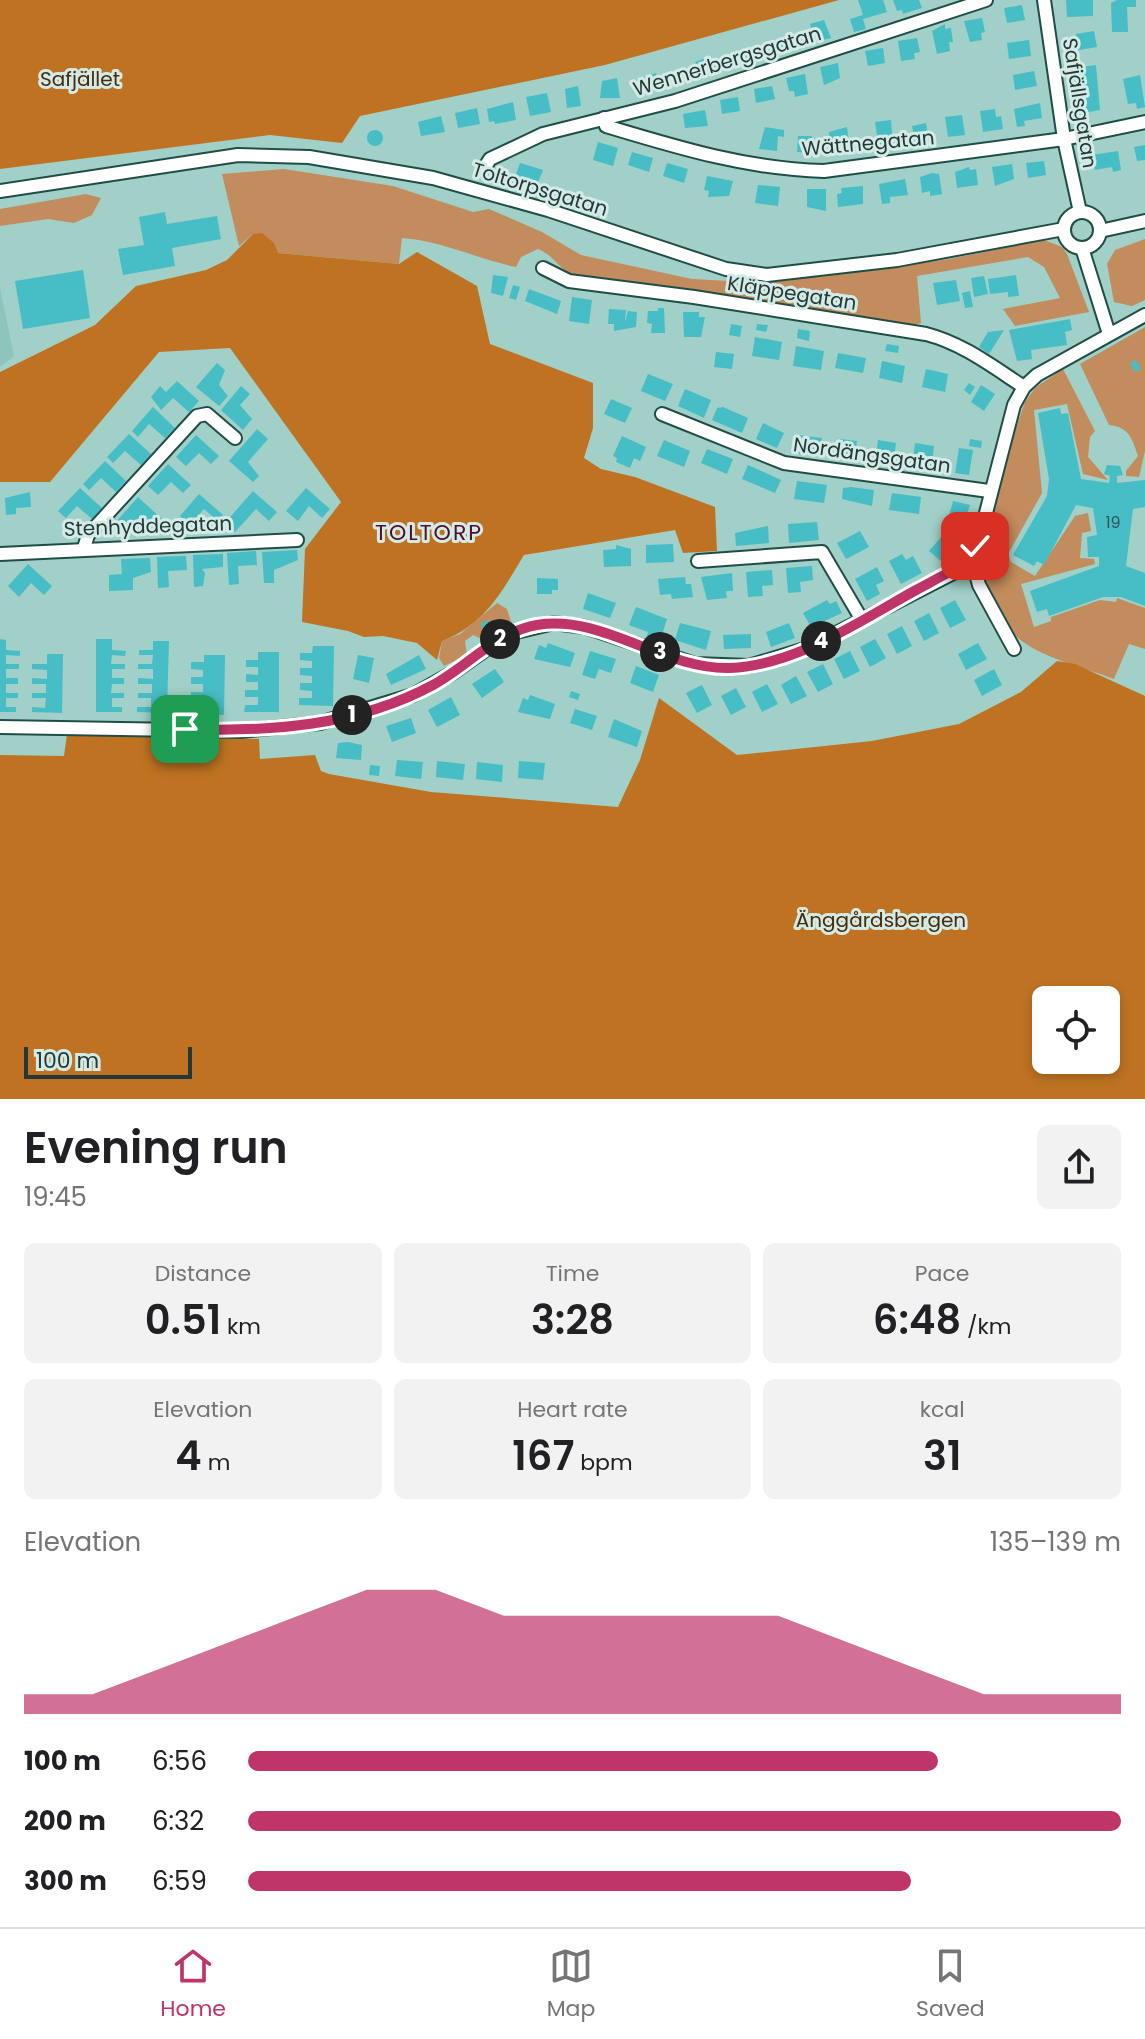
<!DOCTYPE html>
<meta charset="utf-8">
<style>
:root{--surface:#fff;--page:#f2f2f2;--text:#202124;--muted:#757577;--line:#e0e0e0;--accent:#bf3469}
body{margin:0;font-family:Poppins,sans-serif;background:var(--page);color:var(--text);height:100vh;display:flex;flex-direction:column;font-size:30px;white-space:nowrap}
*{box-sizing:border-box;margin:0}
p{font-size:26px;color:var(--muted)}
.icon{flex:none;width:44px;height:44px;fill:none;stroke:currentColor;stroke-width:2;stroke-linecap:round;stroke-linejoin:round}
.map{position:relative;height:1099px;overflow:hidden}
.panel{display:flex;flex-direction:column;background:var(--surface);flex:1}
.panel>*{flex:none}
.controls{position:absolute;left:1032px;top:986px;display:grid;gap:16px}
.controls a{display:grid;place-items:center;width:88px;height:88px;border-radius:12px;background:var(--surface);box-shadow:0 4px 12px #0003;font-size:40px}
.scale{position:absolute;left:24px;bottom:20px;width:168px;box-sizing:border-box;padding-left:8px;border:4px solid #253835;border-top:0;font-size:22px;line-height:28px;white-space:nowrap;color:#253835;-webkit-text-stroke:6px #d3ebe6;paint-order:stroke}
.pin{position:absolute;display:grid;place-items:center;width:68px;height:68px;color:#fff;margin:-34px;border-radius:16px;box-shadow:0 4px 12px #0006}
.km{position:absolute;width:40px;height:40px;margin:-20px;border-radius:50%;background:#222;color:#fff;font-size:22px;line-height:40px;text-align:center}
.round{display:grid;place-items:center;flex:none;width:84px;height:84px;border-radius:12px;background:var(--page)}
.head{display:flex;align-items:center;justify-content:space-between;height:136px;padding:0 24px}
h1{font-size:44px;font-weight:600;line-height:60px}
.metrics{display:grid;grid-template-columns:repeat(3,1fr);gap:12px;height:136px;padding:8px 24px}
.metrics div{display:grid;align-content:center;border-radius:12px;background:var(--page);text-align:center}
.metrics b{font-size:40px;font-weight:600}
.metrics small{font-size:22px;font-weight:400}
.metrics p{font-size:22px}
.chart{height:224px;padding:16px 24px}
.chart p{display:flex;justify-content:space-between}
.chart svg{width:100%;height:144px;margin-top:8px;fill:var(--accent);opacity:.7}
ul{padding:0 24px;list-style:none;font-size:26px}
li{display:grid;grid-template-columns:128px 96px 1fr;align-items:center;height:60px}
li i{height:20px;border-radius:10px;background:var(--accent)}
.dock{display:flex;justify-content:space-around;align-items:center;height:112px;border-top:2px solid var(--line);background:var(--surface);font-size:22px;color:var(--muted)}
.dock a{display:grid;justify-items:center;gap:4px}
.dock .current{color:var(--accent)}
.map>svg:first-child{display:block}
.built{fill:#8dc5ba}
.green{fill:#c28c5c}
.forest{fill:#bf7322;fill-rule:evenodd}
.building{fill:#47bdc6}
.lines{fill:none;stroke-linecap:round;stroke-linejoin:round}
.minor-casing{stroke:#204e46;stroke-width:16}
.minor{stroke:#fff;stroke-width:12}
.route-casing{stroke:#fff;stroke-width:16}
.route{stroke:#bf3469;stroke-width:10}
.labels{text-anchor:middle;stroke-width:6;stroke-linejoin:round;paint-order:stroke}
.number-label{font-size:16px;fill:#2e5959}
.street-label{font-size:20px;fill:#253835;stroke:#d3ebe6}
.park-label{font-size:20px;fill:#492a0a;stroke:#d3ebe6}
.neighbourhood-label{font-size:22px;letter-spacing:2px;fill:#500d28;stroke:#d3ebe6}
</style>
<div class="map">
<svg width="1145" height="1099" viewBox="0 0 1145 1099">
<rect width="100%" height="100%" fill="#a0d0c7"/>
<polygon class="built" points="0,288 14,356 0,367"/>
<g class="green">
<path d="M284,169l109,17 80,26 16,-3 53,23 39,23 111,24 74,4 183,-24 95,-19 18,7 5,7 22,58 -74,14 -12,-17 57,-11 -16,-31 -16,-10 -111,19 4,47 -6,2 -336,-48c-20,-5 -23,-21 -41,-28l-17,8 -5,10c-39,-8 -73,-26 -114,-29l-3,26 -121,-11 -25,-19 -14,12 -17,-72z"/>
<polygon points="86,194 101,198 92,215 74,223 48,219 0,226 0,209"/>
<polygon points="1145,239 1145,300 1132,306 1114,302 1107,264 1115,250"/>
<path d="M1145,327v124l-6,26 -13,-1v-5l12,-15c-6,-18 -9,-29 -29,-31l-29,-61z"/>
<path d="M1063,369l32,62 -5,6 -2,20 20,23 -25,-6 -16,-70 -33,6 8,83 -34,61 3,8 24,14 40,-60 13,-3 3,18 -9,2 -2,25 14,1 1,5 -74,20 13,43 17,-6v-4l49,-17 16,2 1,-4 28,10v41l-16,-5 -15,35c-31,-12 -83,-23 -104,-49 -13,-16 -27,-48 -27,-68 -1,-37 29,-123 42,-160l10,-14z"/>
<polygon points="497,603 507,609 512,625 486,641 473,635 465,641 467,655 444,666 439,658 442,641 460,634"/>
</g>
<g class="forest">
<polygon points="0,0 839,0 605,65 360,116 342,143 270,135 0,169"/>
<path d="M262,233l12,10 4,10 121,11 18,-12 60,34 13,58 103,39v45l-9,30 17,11 34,8 80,30 2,44 -34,2 -8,-23 -151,25c-23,38 -39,69 -82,86l-5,19 -20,-17 -34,-7 -19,1 -16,-6 -46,-9 3,-73 36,-47 -111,-154 -71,4 -109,130h-50v-110l95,-47 41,-39 70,-16 21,-10 26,-26z"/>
<path d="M1057,661l18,3 70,32v403h-1145v-344l64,1 3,-22 192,5 1,20 55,-4 6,16 8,3 102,18 187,15 22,-47 19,-62 78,57 135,-14 87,-17 62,-32zM1046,1000h60v60h-60z"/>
</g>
<g class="building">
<polygon points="858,0 883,0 887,12 863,19 866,29 854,32 850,19 863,15"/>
<polygon points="893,0 919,0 922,8 903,14 902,10 897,11"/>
<polygon points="1066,0 1093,0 1093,16 1067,17"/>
<polygon points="1117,0 1136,0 1136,7 1127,7 1128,32 1112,32 1111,3"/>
<polygon points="1022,5 1025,20 1007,23 1004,8"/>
<polygon points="982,18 985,32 981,33 982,40 970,42 964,21"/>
<polygon points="824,20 831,38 812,43 806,34 812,31 810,24"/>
<polygon points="945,24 945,29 951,28 953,42 949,42 950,51 937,54 932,31"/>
<polygon points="1094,31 1097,47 1073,51 1071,41 1077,40 1076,34"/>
<polygon points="917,38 920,52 914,53 915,59 901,61 898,41"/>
<polygon points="786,39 789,50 775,55 772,44"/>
<polygon points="1029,40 1031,56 1009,59 1007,43"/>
<polygon points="883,48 885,63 868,66 865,51"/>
<circle cx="743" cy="58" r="8"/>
<polygon points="711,56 713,61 720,59 724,70 703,77 695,62"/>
<polygon points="838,63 840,78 824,85 820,67"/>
<polygon points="1096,65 1100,110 1083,113 1076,68"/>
<polygon points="1034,71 1037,86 1015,90 1013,75"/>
<polygon points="656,73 658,90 637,94 635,80"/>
<polygon points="805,74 808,94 795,97 794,91 789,91 786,78"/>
<polygon points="1140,75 1145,107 1137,109 1136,103 1128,104 1123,79"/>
<polygon points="617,78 620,98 600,98 602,81"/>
<polygon points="578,86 581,106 567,108 565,89"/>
<polygon points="772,86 775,99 756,103 754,89"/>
<polygon points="547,93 551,112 530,116 526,97"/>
<polygon points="738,97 740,111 722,114 720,100"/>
<polygon points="513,102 516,120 495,124 494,121 489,122 487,109"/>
<polygon points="1040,103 1042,118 1024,121 1025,126 1017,127 1014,109"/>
<polygon points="477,108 480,124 458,128 455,113"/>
<polygon points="995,109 996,117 1001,116 1003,129 983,132 980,111"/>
<polygon points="705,110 708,126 685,128 683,114"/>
<polygon points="962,115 965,135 948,137 945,117"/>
<polygon points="441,116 445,132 421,136 418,122"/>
<polygon points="891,120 893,146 879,148 875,122"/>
<polygon points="926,123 929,140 915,142 912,126"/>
<polygon points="765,127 784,130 784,137 778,136 777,151 759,149"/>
<polygon points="847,127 849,143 855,142 856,151 829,152 829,132"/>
<circle cx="375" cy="138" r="8"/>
<polygon points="798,136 812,136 812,153 797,152"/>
<polygon points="598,142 618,148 613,166 593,160"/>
<polygon points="1145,145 1145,160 1137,161 1134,147"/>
<polygon points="1118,151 1121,170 1113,172 1112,167 1095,170 1092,155"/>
<polygon points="632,152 653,158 649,172 628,165"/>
<polygon points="1044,161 1046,175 1028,178 1026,163"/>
<polygon points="520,163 543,170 537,185 515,177"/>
<polygon points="667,163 688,169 684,183 663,176"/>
<polygon points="1012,164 1014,179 995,186 992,167"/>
<polygon points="969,167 970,170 976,169 978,185 957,188 955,172"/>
<polygon points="932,173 939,174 942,194 930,196 930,191 922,193 920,177"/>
<polygon points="707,176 733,181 729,196 708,197 709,191 704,190"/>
<polygon points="905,179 908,195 890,197 890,203 882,204 879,184"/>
<polygon points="758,185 780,187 778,206 755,203"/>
<polygon points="863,186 863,204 838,207 837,194 842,193 841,188"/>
<polygon points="807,189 826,189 826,211 807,207"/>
<polygon points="165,212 167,224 217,216 221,239 172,248 175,266 123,275 118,249 144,245 139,217"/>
<polygon points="83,270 90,318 23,329 15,281"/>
<polygon points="493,275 508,277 503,296 491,293"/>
<polygon points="1016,275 1019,296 1008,297 1008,292 990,294 988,279"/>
<polygon points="984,276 988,294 974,297 971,278"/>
<polygon points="956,280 960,301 937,305 933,283"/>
<polygon points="513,285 520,287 516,300 509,298"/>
<polygon points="529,289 561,301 557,314 525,301"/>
<polygon points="970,291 973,307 965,308 962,293"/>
<polygon points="572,297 592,300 589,324 569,321"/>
<polygon points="658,308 664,308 665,333 651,333 652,324 647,323 648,311 658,311"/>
<polygon points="609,309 626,310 625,322 628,311 637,312 636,327 614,331 614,324 608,324"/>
<polygon points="683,312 699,312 699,317 705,317 701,337 684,337"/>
<polygon points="1070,319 1072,330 1065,332 1067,345 1031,350 1032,359 1017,361 1009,330"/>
<polygon points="731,324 742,326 740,337 729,335"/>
<polygon points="757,324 768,325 766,332 756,330"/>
<polygon points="798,329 810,331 809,341 797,338"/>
<polygon points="1004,330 989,354 979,347 988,332"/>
<polygon points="755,337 782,342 779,360 752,356"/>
<polygon points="887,344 899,346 898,353 885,351"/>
<polygon points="796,346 824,351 821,370 793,366"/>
<polygon points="716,352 734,354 732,369 714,367"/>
<polygon points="838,353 866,358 863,373 835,368"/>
<polygon points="1136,360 1141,369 1135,372 1130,363"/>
<polygon points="882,361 905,366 902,383 879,378"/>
<polygon points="217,363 225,370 219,385 228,396 219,406 196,387"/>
<polygon points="926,369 948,374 945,392 922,387"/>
<polygon points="648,374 673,384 665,401 641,391"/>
<polygon points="177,381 199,401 189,412 173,398 161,410 151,397 160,386 166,392"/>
<polygon points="969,383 975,387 970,395 964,390"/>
<polygon points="981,385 995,394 984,411 971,402"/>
<polygon points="241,386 250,394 240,405 252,419 243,430 221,410"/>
<polygon points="685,389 711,400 704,418 678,406"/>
<polygon points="611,399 632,408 625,423 604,414"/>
<polygon points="153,407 175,428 165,438 149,424 138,437 132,431"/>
<polygon points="723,407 748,418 742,433 712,420 717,408"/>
<polygon points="1060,408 1061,414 1068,413 1081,479 1109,483 1110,476 1104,474 1107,465 1120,466 1123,475 1117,476 1117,483 1145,480 1145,507 1133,509 1126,566 1145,573 1145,606 1121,597 1103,597 1049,616 1047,609 1037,612 1030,591 1099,566 1099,557 1088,557 1087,537 1097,535 1093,508 1076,505 1044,565 1037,561 1034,566 1013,555 1047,496 1049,479 1038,413"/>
<polygon points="763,423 784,433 777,448 756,439"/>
<polygon points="257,429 268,439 248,462 259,476 253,482 229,461"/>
<polygon points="129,434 151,454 141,465 125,451 113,463 107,457"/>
<polygon points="196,435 219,456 211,464 199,453 186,466 176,457"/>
<polygon points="798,435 822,438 819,456 796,453"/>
<polygon points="622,436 646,447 640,461 634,458 630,468 616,462 617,458 613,456"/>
<polygon points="840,439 857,441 855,460 838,457"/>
<polygon points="970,439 982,441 981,448 969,446"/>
<polygon points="664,440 690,451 684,467 657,456"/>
<polygon points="878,440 896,443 893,466 875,463"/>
<polygon points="915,443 934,446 931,471 912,468"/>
<polygon points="959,448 973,450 969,475 955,473"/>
<polygon points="707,449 733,459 727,474 701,463"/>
<polygon points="105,461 126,481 116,492 101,478 89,490 83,484"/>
<polygon points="168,464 191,485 183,493 171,482 158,495 148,486"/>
<polygon points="748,465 781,480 775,493 742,479"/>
<polygon points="797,481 827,485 824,503 794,499"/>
<polygon points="851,487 874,490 872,506 842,499 843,488"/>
<polygon points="80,488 102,508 92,519 77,506 66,518 58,511"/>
<polygon points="306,488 330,509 322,518 309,506 298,521 286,511"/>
<polygon points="253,491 277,512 269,521 256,509 235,532 225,523"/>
<polygon points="30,492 31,507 16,508 16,514 6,515 5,498"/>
<polygon points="892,493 921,497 919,514 889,510"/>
<polygon points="199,494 223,515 218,521 204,509 190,525 180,516"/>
<polygon points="138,497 162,519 156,525 141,515 127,535 115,523"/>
<polygon points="953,501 970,505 961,533 950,530 951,523 947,523"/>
<polygon points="817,522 819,540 789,543 788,524"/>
<polygon points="768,526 769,543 736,546 735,533"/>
<polygon points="860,531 869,547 846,559 837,543"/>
<polygon points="943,535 958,548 942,562 929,551"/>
<polygon points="673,544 674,562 646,563 646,545"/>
<polygon points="616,545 631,549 631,566 604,567 603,550 616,549"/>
<polygon points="297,550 298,560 274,570 274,583 264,583 262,552"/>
<polygon points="256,551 257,565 238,566 239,584 229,585 227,553"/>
<polygon points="223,554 223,567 202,569 205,573 203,586 194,587 193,555"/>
<polygon points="902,554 906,560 913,556 922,573 901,584 889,561"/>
<polygon points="186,556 187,570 168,571 169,587 158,588 157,557"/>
<polygon points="150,558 151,572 133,578 133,590 109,591 109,575 122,574 121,559"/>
<polygon points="28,564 52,586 44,595 31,583 19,597 8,586"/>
<polygon points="812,566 813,580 800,582 801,592 788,593 786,568"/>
<polygon points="877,567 884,581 876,585 880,594 867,601 855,579"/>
<polygon points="772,570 773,585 762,586 763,596 748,597 746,572"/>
<polygon points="732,573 733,591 726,591 727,598 707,600 701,577"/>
<polygon points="685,577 686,584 691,584 693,597 672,599 671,594 660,595 658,579"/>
<polygon points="537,578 558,579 558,590 552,590 552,594 537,594"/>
<polygon points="588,593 616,603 610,618 583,609"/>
<polygon points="827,600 830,604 836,601 842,613 811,627 803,613"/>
<polygon points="955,600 966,620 950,628 940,608"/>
<polygon points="636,607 667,619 659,644 646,639 648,632 629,625"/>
<polygon points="929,613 939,633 924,641 914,621"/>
<polygon points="488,620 493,628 486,633 480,624"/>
<polygon points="680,623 711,631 706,650 675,640"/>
<polygon points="789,623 795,638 771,647 766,632"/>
<polygon points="902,626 912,646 897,654 887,634"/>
<polygon points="751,634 751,648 724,649 723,635"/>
<polygon points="0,639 6,640 6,650 20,651 20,656 6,655 6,664 19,664 19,669 6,669 6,678 18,678 18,684 6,684 6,693 18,693 18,698 6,698 6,707 16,707 16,712 0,712"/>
<polygon points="96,639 112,639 112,650 126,651 125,656 112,655 111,664 125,664 125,669 112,669 112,678 124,678 124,684 112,684 111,693 124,693 124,698 112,698 112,707 122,707 122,712 96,712"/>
<polygon points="875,639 886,658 870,667 860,647"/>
<polygon points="153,641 169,641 167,713 137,712 137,707 151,707 151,698 138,698 138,693 152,693 152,684 138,684 138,678 153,679 153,669 138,669 138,664 152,664 153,655 139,655 139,650 153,650"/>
<polygon points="548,643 575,653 570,667 534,659 539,645 546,648"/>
<polygon points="978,643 987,659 966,670 958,654"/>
<polygon points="313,646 334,646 333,706 299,705 299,698 312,698 312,691 300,690 300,683 312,683 312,676 300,675 300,668 312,668 312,661 300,660 300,653 312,653"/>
<polygon points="590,651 616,659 611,673 599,669 595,679 582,675"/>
<polygon points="850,651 860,671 844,679 834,659"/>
<polygon points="258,652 279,652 279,712 244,712 245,705 258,705 258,697 245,697 245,690 258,690 258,682 246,682 246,674 258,675 258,667 246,667 246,660 258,660"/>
<polygon points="47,654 63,654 62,713 32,712 32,707 45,708 46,698 32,698 32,693 46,693 46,684 32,684 32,678 47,679 47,670 32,669 32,664 47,664"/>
<polygon points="204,655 225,655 224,715 190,714 190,707 203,707 203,700 191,699 191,692 203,692 203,684 191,684 191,677 203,677 203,670 191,669 191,662 204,662"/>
<polygon points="358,655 374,658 369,683 353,679"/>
<polygon points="419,655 426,669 391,685 386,674"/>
<polygon points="823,664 833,684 818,692 807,672"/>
<polygon points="636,666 659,675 653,692 630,683"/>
<polygon points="495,669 504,682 482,698 472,684"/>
<polygon points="994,669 1002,685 982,696 974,680"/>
<polygon points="796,676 807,696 791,704 781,685"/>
<polygon points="767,684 778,704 762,712 752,692"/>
<polygon points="702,685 712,705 697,713 686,693"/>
<polygon points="736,688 746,707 731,715 721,696"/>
<polygon points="571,691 580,694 578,700 569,697"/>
<polygon points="530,695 555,704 550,719 518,712 523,698 528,700"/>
<polygon points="451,697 460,715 437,727 428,710"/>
<polygon points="575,709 597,716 592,730 570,723"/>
<polygon points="411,718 416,733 392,742 386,726"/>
<polygon points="614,719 642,731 637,747 608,737"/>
<polygon points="348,742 362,745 361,760 336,758 338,743"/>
<polygon points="397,760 423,762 421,779 395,776"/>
<polygon points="437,761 465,764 463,780 436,777"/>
<polygon points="519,761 545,763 543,780 518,778"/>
<polygon points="477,762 503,765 502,782 476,779"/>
<polygon points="370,765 380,766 379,776 369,775"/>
</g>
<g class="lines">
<g class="minor-casing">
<g id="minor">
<polyline points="1044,0 1064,139 1080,212"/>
<path d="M604,118l2,8c73,22 142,43 218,45l240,-32 81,-17"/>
<polyline points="485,167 490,159 543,134 675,101 986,0"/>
<polyline points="0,191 238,155 309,157 433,178 548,210 726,269 767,275 897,260 1064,229"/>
<circle cx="1082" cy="230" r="18"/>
<polyline points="1100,231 1145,221"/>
<polyline points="1082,248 1109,334"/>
<path d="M543,268l26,13 125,16 232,37c36,9 67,33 98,53"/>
<polyline points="662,414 784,463 989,491"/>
<polyline points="84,548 88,535 197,416 207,414 235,438"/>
<polyline points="0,554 297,540"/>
<polyline points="698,561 822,552 862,620"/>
<polyline points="1014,649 979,585 973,563 1014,405 1024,387 1037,375 1145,315"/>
<polyline points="0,727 241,731 320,723 413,695 454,672 508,634 554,623 585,627 695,664 749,666 805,649 973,563"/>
</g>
</g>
<use href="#minor" class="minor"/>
</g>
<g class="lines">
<g class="route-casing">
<path id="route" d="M185,729c85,3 172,-3 248,-44 35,-19 63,-53 104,-60 67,-11 126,45 193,43 68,-3 131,-48 188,-79 18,-9 35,-21 55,-26l2,-17"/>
</g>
<use href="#route" class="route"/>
</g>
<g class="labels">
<g class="number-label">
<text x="1113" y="528">19</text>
</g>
<g class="street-label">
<text transform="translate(727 61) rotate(-17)" y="7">Wennerbergsgatan</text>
<text transform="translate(1080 103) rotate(81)" y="7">Safjällsgatan</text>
<text transform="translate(868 143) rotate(-5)" y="7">Wättnegatan</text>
<text transform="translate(540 189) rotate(17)" y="7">Toltorpsgatan</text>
<text transform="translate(792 293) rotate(9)" y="7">Kläppegatan</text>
<text transform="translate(872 455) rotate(8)" y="7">Nordängsgatan</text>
<text transform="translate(148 526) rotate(-2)" y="7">Stenhyddegatan</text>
</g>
<g class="park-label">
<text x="80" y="86">Safjället</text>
<text x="881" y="927">Änggårdsbergen</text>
</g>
<g class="neighbourhood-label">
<text x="429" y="540">TOLTORP</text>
</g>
</g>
</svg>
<div class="controls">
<a><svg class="icon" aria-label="locate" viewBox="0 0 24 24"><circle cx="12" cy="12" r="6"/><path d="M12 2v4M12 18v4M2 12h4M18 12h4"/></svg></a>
</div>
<div class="scale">100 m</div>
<div class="pin" style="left:185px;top:729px;background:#1e9e55"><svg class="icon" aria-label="arrive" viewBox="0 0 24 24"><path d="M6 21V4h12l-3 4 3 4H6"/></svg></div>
<div class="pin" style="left:975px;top:546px;background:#d93025"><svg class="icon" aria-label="check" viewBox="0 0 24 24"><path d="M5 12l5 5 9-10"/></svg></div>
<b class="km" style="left:352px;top:715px">1</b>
<b class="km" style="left:500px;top:639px">2</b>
<b class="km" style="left:660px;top:652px">3</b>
<b class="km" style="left:821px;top:641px">4</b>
</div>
<section class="panel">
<div class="head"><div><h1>Evening run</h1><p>19:45</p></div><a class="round"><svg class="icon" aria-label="share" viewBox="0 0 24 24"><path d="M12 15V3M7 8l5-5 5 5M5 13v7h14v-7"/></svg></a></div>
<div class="metrics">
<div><p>Distance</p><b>0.51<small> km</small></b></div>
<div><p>Time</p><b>3:28</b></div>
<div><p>Pace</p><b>6:48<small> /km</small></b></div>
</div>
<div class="metrics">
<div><p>Elevation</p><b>4<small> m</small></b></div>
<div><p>Heart rate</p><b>167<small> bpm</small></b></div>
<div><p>kcal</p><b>31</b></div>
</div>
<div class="chart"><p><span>Elevation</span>135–139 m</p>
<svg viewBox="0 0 160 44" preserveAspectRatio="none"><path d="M0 44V38L10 38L20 30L30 22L40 14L50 6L60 6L70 14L80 14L90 14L100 14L110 14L120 22L130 30L140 38L150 38L160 38V44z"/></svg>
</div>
<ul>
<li><b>100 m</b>6:56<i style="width:79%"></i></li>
<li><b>200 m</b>6:32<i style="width:100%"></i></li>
<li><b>300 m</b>6:59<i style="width:76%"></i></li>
</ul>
</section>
<nav class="dock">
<a class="current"><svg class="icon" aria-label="home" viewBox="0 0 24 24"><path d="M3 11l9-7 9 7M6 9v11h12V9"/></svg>Home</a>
<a><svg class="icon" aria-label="map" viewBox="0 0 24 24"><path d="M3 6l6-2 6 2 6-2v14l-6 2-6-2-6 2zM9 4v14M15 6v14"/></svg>Map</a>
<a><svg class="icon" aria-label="saved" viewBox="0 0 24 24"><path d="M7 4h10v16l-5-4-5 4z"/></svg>Saved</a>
</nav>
